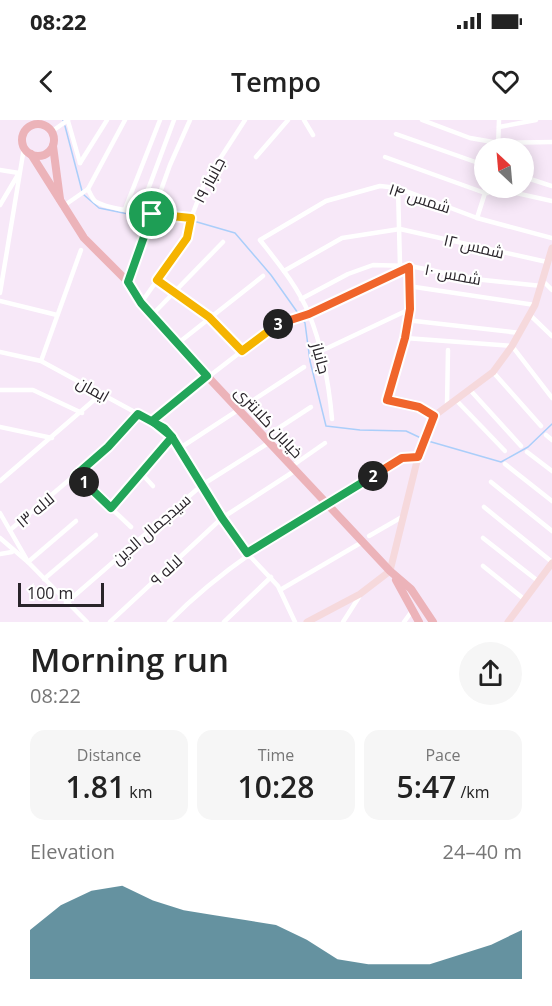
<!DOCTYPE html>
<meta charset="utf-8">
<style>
:root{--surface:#fff;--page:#f6f6f6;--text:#222;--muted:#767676;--accent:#246579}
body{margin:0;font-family:"Open Sans",Cairo,sans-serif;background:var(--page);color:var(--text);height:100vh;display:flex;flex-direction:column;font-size:22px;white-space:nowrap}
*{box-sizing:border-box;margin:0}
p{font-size:20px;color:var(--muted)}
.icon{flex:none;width:33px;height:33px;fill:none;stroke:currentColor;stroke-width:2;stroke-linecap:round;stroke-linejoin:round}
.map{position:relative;height:502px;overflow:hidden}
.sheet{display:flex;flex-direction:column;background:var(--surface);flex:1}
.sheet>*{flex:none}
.needle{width:39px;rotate:334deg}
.controls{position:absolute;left:474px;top:18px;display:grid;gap:12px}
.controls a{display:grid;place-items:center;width:60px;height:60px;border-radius:50%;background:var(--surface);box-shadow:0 3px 15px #0003;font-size:30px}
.scale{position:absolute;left:18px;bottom:15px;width:86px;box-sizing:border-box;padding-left:6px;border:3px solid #29242a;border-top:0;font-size:16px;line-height:21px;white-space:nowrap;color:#29242a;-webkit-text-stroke:4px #fff;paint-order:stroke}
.pin{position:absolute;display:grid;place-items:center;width:51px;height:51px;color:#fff;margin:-26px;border:3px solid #fff;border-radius:50%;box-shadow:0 2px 6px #0007}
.km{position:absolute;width:30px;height:30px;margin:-15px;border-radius:50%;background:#222;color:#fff;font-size:16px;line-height:30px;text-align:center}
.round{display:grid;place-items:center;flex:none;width:63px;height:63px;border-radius:32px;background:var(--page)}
.headline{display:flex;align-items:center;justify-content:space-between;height:102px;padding:0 30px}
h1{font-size:33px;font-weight:600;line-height:45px}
.figures{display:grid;grid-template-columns:repeat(3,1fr);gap:9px;height:102px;padding:6px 30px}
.figures div{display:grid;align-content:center;border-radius:15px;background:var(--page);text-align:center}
.figures b{font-size:30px;font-weight:600}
.figures small{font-size:16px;font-weight:400}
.figures p{font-size:16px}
.chart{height:168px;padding:12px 30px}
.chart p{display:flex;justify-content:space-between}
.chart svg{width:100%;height:108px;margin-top:6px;fill:var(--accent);opacity:.7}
.status{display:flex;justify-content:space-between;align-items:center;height:42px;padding:0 30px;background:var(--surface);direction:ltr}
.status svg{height:16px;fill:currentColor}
header{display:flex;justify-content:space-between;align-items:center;height:78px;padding:0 30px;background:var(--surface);font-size:27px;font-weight:600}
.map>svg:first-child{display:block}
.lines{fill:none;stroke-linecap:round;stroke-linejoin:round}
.stream{stroke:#aacefa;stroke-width:1.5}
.street{stroke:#fff;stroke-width:4.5}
.secondary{stroke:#f6d9dc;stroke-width:7}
.primary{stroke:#ecb3b9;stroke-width:8}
.split-1-casing{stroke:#fff;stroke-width:12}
.split-2-casing{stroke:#fff;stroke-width:12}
.split-3-casing{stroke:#fff;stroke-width:12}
.split-4-casing{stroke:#fff;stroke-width:12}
.split-1{stroke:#22a559;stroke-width:8}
.split-2{stroke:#22a559;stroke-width:8}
.split-3{stroke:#f0652b;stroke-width:8}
.split-4{stroke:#f5b400;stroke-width:8}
.labels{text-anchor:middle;stroke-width:4.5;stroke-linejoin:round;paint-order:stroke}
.street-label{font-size:16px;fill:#29242a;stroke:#fff}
</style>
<div class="status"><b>08:22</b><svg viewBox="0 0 49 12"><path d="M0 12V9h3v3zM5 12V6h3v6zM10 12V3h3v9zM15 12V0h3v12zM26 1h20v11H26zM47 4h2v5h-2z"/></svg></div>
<header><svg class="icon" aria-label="back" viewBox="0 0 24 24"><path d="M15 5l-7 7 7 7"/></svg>Tempo<svg class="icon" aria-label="heart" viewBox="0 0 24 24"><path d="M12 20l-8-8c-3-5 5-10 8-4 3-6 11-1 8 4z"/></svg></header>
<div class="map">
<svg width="552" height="502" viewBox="0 0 552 502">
<rect width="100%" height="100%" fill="#f7e8f8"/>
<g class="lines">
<g class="stream">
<polyline points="63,0 63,1"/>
<polyline points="65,6 82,71"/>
<polyline points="84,75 99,88 148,98"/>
<polyline points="153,98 197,102 235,113 271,155 305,203 310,241 326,306 360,310 406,311 423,319"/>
<polyline points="428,321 501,342 528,327 552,304"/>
</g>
<g class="street">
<path d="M125,0l-37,69c2,4 4,9 7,12 13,10 77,15 96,17"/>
<polyline points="304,0 313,15"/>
<polyline points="422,0 470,18 499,23 552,22"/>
<polyline points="68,1 80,43"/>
<polyline points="499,7 536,0"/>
<polyline points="51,12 68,0"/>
<polyline points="396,14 484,45"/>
<polyline points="498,28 499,0"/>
<polyline points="256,37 288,0"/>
<polyline points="385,37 485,73 488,73 489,68"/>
<polyline points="80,43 107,0"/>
<polyline points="0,50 19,53 0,85"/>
<polyline points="524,57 552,66"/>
<polyline points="398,68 400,145"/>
<polyline points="493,68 552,81"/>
<polyline points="62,87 88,69"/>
<polyline points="125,89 160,0"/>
<polyline points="140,91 174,0"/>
<polyline points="477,98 485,73"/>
<polyline points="410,146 410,189 405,218 387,280 419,287 434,296"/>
<polyline points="284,151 342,118 400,109 547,142"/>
<polyline points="157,160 209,197 242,231"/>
<polyline points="543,161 552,170"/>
<polyline points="128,162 170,45 190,0"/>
<polyline points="408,166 535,185"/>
<polyline points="0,173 24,28"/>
<polyline points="301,179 348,154 373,145 410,146 474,159 542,166"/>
<polyline points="0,181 57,195"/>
<polyline points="141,183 187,118 191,98 205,62 245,0"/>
<polyline points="152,195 223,122"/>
<polyline points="530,195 552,216"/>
<polyline points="406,200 520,213"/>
<polyline points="405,218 512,226 552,278"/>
<polyline points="177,224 263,156"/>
<polyline points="0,232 41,241 164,308 180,328 222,398 247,433 278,466 295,502"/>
<polyline points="319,232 410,189"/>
<polyline points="41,241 81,130"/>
<polyline points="493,252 541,306"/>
<polyline points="0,270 33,270 82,293"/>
<polyline points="471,271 521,326"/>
<polyline points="456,280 505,331"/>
<polyline points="447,286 448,230"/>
<path d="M332,299c-3,-34 -10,-73 -23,-105 -11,-27 -31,-51 -49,-74l66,-39 54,-15 18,2 79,30 75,20"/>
<polyline points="151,301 277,204 309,194 409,147"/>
<polyline points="0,307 52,318"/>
<polyline points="546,315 552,320"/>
<polyline points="265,317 311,287"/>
<polyline points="180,328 304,247"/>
<polyline points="527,332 552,351"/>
<polyline points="505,344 552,381"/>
<polyline points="292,346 325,323"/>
<polyline points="141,353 153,366"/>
<polyline points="76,355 131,407"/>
<polyline points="0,361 101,274"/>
<polyline points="491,362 552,411"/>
<polyline points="484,387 552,442"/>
<polyline points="111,388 172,317"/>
<polyline points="0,393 27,440"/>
<polyline points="10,410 108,327 138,294"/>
<polyline points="369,416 402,397"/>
<polyline points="0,418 28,442 87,502"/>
<polyline points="483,418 538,461"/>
<polyline points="0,434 12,432"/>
<polyline points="28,442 76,401"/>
<polyline points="483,446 524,479"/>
<polyline points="44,459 96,415"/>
<polyline points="280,470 364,421"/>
<polyline points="66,483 202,365 270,322"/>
<polyline points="110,502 222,398 296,350"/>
<path d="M169,502c67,-69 152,-112 233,-164l16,-1"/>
<polyline points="224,502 271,457"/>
<polyline points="343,502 359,477"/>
<polyline points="404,502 412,491"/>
</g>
<g class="secondary">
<polyline points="307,502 360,474 390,451 418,337 434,296 493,252 512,226 535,185 552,128"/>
<polyline points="508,502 552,443"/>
</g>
<g class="primary">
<circle cx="38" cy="20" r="16"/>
<polyline points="53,26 60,79"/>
<polyline points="31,34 84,118 128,162 141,183 177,224 390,451 411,469 433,502"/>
<polyline points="396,460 419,502"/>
</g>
</g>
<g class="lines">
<g class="split-1-casing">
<polyline id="split-1" points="84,362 111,388 172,317 152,301 207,256 141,183 128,162 152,94"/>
</g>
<g class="split-2-casing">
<polyline id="split-2" points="84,362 76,355 108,327 138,294 164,308 172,317 222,398 247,433 373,356"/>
</g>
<g class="split-3-casing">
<polyline id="split-3" points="278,204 309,194 409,147 410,189 405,218 387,280 419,287 434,296 418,337 402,338 373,356"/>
</g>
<g class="split-4-casing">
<polyline id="split-4" points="152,94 191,98 187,118 157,160 209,197 242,231 278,204"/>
</g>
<use href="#split-1" class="split-1"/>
<use href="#split-2" class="split-2"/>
<use href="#split-3" class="split-3"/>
<use href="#split-4" class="split-4"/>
</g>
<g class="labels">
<g class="street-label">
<text transform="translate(209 60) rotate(-62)" y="6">جانباز ۱۹</text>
<text transform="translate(420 78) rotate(18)" y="6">شمس ۱۴</text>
<text transform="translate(474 126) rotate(13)" y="6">شمس ۱۲</text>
<text transform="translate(453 154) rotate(11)" y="6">شمس ۱۰</text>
<text transform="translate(321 238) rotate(75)" y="6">جانباز</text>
<text transform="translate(93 269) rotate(29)" y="6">ایمان</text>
<text transform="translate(269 302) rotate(47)" y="6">خیابان کلانتری</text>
<text transform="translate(35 390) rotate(-40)" y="6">لاله ۱۳</text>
<text transform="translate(151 409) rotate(-41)" y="6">سیدجمال الدین</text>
<text transform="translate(166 450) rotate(-43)" y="6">لاله ۹</text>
</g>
</g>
</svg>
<div class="controls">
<a><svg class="needle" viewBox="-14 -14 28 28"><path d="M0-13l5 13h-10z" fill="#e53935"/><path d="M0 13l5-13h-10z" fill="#767676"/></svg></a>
</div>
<div class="scale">100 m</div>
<div class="pin" style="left:152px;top:94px;background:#1e9e55"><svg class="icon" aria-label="arrive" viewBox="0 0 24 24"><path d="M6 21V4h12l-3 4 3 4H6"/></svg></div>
<b class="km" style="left:84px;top:362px">1</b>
<b class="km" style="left:373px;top:356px">2</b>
<b class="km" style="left:278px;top:204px">3</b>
</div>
<section class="sheet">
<div class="headline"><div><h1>Morning run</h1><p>08:22</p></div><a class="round"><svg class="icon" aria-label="share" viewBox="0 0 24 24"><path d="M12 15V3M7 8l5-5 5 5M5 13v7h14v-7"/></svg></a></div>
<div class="figures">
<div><p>Distance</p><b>1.81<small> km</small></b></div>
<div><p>Time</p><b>10:28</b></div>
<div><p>Pace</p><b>5:47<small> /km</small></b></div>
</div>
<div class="chart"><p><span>Elevation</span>24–40 m</p>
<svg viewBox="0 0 160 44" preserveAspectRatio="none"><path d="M0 44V24L10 14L20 8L30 6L40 12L50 16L60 18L70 20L80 22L90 28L100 36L110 38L120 38L130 38L140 34L150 30L160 24V44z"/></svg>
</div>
</section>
